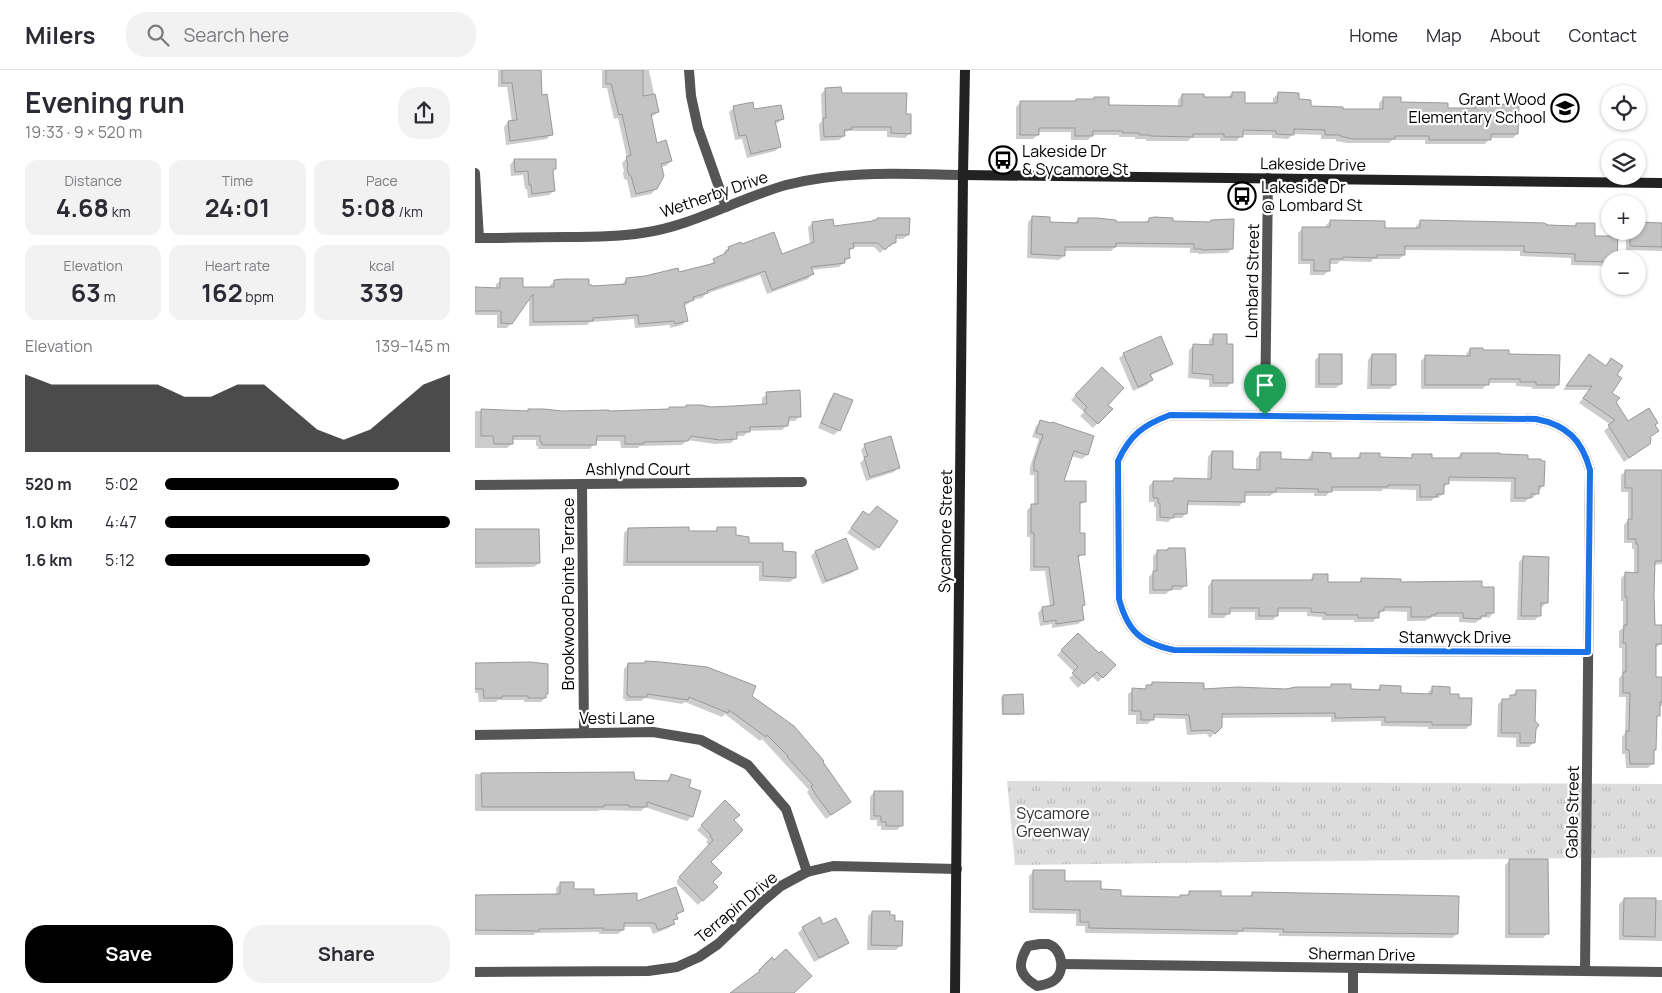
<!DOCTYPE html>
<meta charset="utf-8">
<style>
:root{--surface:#fff;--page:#f2f2f3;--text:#2b2b33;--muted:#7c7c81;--line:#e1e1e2;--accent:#000}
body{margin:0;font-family:Manrope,sans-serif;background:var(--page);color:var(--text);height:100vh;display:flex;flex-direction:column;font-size:19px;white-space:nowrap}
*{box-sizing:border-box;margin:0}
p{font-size:16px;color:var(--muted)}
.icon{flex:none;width:28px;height:28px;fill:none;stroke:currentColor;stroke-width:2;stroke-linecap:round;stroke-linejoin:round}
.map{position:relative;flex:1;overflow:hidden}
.side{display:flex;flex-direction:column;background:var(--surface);width:475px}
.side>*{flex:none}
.controls{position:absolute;left:1126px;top:15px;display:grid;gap:10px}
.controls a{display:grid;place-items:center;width:45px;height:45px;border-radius:50%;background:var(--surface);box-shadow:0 1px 4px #0004;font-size:25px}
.pin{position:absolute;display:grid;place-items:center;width:42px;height:42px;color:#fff;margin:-51px -21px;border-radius:50% 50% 50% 0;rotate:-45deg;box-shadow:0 0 5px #0007}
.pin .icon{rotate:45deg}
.round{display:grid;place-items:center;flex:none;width:52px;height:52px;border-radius:20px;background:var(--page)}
.overview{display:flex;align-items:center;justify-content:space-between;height:85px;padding:0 25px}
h1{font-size:28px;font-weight:700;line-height:38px}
.stats{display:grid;grid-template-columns:repeat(3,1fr);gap:8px;height:85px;padding:5px 25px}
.stats div{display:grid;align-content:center;border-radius:12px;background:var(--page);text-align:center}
.stats b{font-size:25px;font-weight:700}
.stats small{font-size:14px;font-weight:400}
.stats p{font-size:14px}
.chart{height:140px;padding:10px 25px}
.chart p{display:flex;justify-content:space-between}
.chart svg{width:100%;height:90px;margin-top:5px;fill:var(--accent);opacity:.7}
.cta{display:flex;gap:10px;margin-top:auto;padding:10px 25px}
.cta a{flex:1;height:58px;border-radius:20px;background:var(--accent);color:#fff;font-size:20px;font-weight:700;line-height:58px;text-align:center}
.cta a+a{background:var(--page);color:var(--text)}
ul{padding:0 25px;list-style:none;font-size:16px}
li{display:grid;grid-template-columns:80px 60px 1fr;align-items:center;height:38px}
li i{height:12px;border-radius:6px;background:var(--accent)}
header{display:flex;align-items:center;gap:30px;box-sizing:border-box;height:70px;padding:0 25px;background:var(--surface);border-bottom:1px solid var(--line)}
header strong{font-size:24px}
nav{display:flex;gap:28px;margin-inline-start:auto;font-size:18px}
.search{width:350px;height:45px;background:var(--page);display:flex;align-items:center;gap:12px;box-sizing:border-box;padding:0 18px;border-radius:20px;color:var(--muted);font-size:19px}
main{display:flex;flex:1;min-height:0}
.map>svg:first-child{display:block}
.park{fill:url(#park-tufts)}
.shadow{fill:#0003}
.building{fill:#c4c4c4;stroke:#999}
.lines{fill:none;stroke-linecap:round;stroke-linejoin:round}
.street{stroke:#555;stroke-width:10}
.secondary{stroke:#222;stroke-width:10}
.route-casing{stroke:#fff;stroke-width:10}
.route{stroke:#1a73e8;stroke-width:6}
.labels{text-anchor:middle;stroke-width:4.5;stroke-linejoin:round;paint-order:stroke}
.poi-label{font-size:16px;fill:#000;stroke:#fff;text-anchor:start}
.street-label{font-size:16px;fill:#000;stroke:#fff}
.park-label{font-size:16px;fill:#333;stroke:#fff}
</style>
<header>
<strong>Milers</strong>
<div class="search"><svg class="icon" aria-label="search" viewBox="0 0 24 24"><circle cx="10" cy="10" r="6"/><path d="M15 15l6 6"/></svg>Search here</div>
<nav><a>Home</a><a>Map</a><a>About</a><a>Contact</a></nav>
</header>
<main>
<section class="side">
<div class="overview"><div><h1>Evening run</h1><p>19:33 · 9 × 520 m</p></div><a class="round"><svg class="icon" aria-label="share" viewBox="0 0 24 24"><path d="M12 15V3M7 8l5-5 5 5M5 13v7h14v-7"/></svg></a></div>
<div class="stats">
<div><p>Distance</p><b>4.68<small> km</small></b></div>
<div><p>Time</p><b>24:01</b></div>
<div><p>Pace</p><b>5:08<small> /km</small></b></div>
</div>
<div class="stats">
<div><p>Elevation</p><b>63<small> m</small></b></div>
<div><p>Heart rate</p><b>162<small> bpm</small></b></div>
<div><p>kcal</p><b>339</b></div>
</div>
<div class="chart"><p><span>Elevation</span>139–145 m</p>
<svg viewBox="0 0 160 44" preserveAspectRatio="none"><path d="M0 44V6L10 11L20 11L30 11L40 11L50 11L60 17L70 17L80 11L90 11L100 22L110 33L120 38L130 33L140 22L150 11L160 6V44z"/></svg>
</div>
<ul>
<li><b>520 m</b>5:02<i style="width:82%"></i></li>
<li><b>1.0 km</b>4:47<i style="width:100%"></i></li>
<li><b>1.6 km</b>5:12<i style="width:72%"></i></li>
</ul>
<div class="cta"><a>Save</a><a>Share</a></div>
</section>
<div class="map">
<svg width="1187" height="923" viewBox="0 0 1187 923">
<defs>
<pattern id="park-tufts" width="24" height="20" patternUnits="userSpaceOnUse" patternTransform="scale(1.25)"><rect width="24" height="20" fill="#dcdcdc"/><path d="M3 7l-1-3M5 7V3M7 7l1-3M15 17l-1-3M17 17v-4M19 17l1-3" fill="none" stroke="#bbb"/></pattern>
</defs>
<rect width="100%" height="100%" fill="#fff"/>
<polygon class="park" points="532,711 1187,714 1187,787 540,795"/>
<g class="shadow">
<polygon points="23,0 65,0 66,26 76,64 72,69 31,75 29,57 33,52 37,52 32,17 23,17"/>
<polygon points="127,0 175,0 174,1 183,42 178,46 175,47 181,74 196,91 191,96 186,97 181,119 176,124 156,128 152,110 149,109 148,103 149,101 147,93 152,88 143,48 139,49 132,18 127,18"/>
<polygon points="351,19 430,45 435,63 430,68 412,67 412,61 374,61 368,63 369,66 364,70 345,71 344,54 347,51 346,24"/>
<polygon points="757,23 769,34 798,35 798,28 803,24 823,31 834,38 866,40 904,40 904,33 909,28 925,33 971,40 996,40 1001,35 1042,64 1038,68 1015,68 1010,74 950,74 950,70 917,70 914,73 872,73 861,71 861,69 846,69 846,65 818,64 813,69 797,68 797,65 766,65 762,71 745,71 745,68 716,68 713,71 671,71 671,69 660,69 660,67 644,67 644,65 617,65 613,70 596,70 596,62 563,62 563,65 558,69 541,69 541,37 546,32 599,32 601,30 616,31 619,28 633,36 703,37 703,30 707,25 727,28 752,28"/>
<polygon points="259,38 279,41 308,49 303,53 299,54 305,77 300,81 272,88 267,69 260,70 254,42"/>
<polygon points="39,90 80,98 77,101 79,121 74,125 53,128 52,119 50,119 48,105 36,106 35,95"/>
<polygon points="557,148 574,153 599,154 603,149 640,153 670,153 674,149 697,152 757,178 753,183 723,184 723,183 715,183 715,178 640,177 636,181 589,181 589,186 584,190 552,188 553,152"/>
<polygon points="402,149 433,165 428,169 420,169 420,173 415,177 411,177 405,183 399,177 378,177 373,183 374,188 364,197 336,200 337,204 333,209 292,224 285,205 231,224 227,228 217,230 213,234 208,236 212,250 207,255 195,258 195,255 160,258 159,249 115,252 112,255 54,256 54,228 32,258 22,258 22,245 0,245 0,219 21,219 21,214 26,210 46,219 75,219 75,215 80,211 116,217 147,215 151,209 203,204 234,195 249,184 249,182 253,178 266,176 307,186 335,175 333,157 338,153 358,157 400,151"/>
<polygon points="856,151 908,159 941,159 941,156 945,152 1098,157 1101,154 1119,167 1135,189 1135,196 1096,195 1096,188 1045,186 1045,181 929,180 929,185 924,189 898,189 896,192 865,191 862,194 854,194 854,200 849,205 835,205 835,194 823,194 823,163 828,158 851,158 851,155"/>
<polygon points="1187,154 1187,181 1151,180 1151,161 1162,161"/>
<polygon points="739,266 757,312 752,317 734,317 734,310 713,308 714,280 718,276 734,276 734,270"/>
<polygon points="995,279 1033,285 1083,314 1079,319 1057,319 1057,317 1041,316 1041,313 1012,313 1008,319 946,319 946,291 950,287 991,287 991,284"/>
<polygon points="649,284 696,294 692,298 674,306 676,310 672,315 658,321 644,288"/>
<polygon points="845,285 866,314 861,318 840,318 840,290"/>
<polygon points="897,285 919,315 915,319 892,319 893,290"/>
<polygon points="1114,286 1130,296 1136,290 1141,305 1136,323 1153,353 1179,356 1174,368 1174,373 1149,392 1129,361 1136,355 1104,333 1114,320 1088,320"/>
<polygon points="627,298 632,335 636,339 618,358 605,346 609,342 596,330"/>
<polygon points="292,324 325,346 320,351 312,351 312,355 307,360 273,361 269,366 261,366 260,369 256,373 240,374 212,370 207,375 165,376 163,378 146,378 145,371 120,371 119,374 115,379 63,379 63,376 61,376 61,370 37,370 37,374 32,378 0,378 0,341 51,342 53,340 87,342 165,341 209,338 212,336 236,338 287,335 287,328"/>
<polygon points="360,324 364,360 359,365 343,358 355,329"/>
<polygon points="566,351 618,366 612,385 607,389 596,386 587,412 610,432 603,436 603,464 608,484 602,489 609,535 606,538 608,550 603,554 577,558 577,554 565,556 563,543 567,538 575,537 570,501 555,501 555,467 552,467 552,440 557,436 559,436 559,405 555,405 555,397 564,369 557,367 561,356"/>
<polygon points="390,375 423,398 419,402 391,411 385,393 389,389 386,380"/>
<polygon points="737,382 757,400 781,401 781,388 786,383 805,391 833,391 833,388 837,384 855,389 881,389 886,384 903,388 935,389 938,386 956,389 981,389 986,384 1052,390 1068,416 1058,428 1054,428 1050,432 1035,432 1036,412 973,411 972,414 968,418 968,424 963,428 959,428 956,431 941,431 941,420 908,419 907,421 856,421 851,426 839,426 839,423 799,423 795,426 769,426 769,431 764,436 711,435 711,443 707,448 697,448 693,452 681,451 681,437 679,437 679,432 674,432 674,416 678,412 697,412 699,409 732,410 733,387"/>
<polygon points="1151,401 1187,453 1187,494 1179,495 1179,556 1186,574 1180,578 1180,608 1187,608 1187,636 1184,636 1183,645 1180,648 1180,680 1178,682 1177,694 1173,698 1151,698 1150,684 1147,684 1147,667 1150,663 1151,627 1144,627 1144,608 1147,605 1147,578 1144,578 1144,561 1148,558 1148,531 1146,531 1146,508 1150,504 1159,504 1159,479 1157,479 1157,473 1149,473 1149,455 1153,450 1153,422 1146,422 1146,405"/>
<polygon points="388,443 403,477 399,481 372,463"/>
<polygon points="243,458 273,474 306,482 320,508 315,512 284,511 284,496 148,496 149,463 153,459 239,462"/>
<polygon points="0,460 64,493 59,497 0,498"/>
<polygon points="693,479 710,516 706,520 695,520 691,524 674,524 674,507 678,503 678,486 683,481 691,481"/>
<polygon points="340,482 381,498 377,503 347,514 336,486"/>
<polygon points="1048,488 1072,532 1067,537 1064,537 1064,546 1060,550 1042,550 1044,492"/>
<polygon points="839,505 851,514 882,514 886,510 1006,518 1018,543 1014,548 1008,547 1000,553 984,552 984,547 957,547 950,551 932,551 932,542 907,541 898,552 879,552 879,550 847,550 847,547 832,546 832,542 802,542 802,545 798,550 780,550 780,542 754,542 749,548 733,548 733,516 737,511 834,511"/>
<polygon points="603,564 624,585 639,595 623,612 616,605 603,618 594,608 600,603 582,585"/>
<polygon points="153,594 275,626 347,692 369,736 351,749 336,729 332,722 334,720 287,669 285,671 250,644 247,647 210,632 207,634 170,628 166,631 150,631 150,629 148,629 149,599"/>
<polygon points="0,595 70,625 70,628 66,632 49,632 49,630 23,630 21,632 4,632 3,623 0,623"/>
<polygon points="677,613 728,621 811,620 854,618 857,616 875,620 901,621 906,616 924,624 953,625 953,622 958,618 983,629 995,655 991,659 953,659 953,657 906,656 906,651 856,652 856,647 746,648 746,656 735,668 732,664 712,665 710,649 678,648 673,654 661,654 661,645 653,645 653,624 658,620 669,620"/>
<polygon points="1042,621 1059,659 1059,672 1054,677 1041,677 1041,668 1022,667 1023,634 1027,630 1032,630"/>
<polygon points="528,626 547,643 545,645 527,645 526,628"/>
<polygon points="158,703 159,712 191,712 196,705 212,718 217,746 212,751 170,737 166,741 125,740 123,741 0,741 0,704"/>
<polygon points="399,722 426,756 422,760 406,760 406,756 402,756 402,750 395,750 395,727"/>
<polygon points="250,732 257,751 234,792 236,812 241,817 223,835 202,814 202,810 235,776 231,772 233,770 222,760"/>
<polygon points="1035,790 1073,863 1068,868 1030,868 1030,795"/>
<polygon points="559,801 589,812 645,827 704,829 711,826 715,822 745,827 774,827 778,823 982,864 977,868 804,866 804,863 764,862 762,865 610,863 610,856 601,856 601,844 554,843 554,806"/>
<polygon points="86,813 98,820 118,826 207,841 201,846 201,848 198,852 198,854 194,858 178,864 175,857 148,857 148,860 143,864 124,864 124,862 60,863 59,865 0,865 0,826 81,826 81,818"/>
<polygon points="1149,829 1187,830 1187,871 1144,870 1144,834"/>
<polygon points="397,842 414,846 419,852 426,875 421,880 392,880 393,846"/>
<polygon points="348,856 373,873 368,877 339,892 323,863 328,858"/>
</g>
<g class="building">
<polygon points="27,0 66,0 67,25 72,24 78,65 35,71 33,51 42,50 37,13 27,13"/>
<polygon points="131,0 168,0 168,26 180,24 184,42 176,44 182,73 191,70 197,91 186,94 189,106 182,119 161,124 156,106 154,105 152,98 153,95 151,87 156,85 147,44 144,45 136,14 131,14"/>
<polygon points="366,17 367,23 432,23 431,44 436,44 436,64 416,63 416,57 377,57 377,59 369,60 370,66 349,67 348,48 351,48 350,18"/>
<polygon points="757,22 770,22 770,33 802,33 803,22 824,23 824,29 836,30 836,36 868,37 868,39 908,39 908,27 926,27 926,32 973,33 973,38 1001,38 1001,33 1044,35 1043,64 1016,64 1016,70 954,70 954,66 920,66 920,69 877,69 865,66 865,65 850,65 850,60 819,59 819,65 801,64 801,61 768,60 768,67 749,67 749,64 718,64 718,67 675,66 675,65 664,65 664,63 648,63 648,61 618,61 618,66 600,66 600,58 564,58 564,65 545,65 545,31 601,31 601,29 619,29 619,27 634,27 634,35 707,36 707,24 729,24 729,27 757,27"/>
<polygon points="278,32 279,39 306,35 309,49 300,51 306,77 276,84 271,65 264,66 258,36"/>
<polygon points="39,89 81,89 81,99 79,99 78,102 80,121 57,124 56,115 54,115 53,101 40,102"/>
<polygon points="557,146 575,147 575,152 603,153 603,148 622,148 641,150 641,152 674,152 674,148 679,147 698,148 698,151 735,152 736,150 759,149 758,179 727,180 727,179 719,179 719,174 641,173 641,177 590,177 590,186 556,184"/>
<polygon points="402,148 435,148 434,165 421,165 421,173 417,173 410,180 403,173 378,173 379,178 374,179 375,188 369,189 370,193 336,197 339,204 297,220 290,201 232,221 233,223 218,227 219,230 209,233 213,251 200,254 199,251 164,254 163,245 118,248 118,251 58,252 58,224 37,254 26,253 26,241 0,241 0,217 25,218 25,208 48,208 48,217 79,217 79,210 88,209 114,209 114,215 117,215 117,216 151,214 151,208 170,206 203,198 204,202 240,193 238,189 251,183 251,181 254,180 253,177 266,172 267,174 299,162 307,184 339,172 337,152 358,149 359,156 398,151 398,150 402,150"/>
<polygon points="855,150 910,151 910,158 945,158 945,150 1035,152 1069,153 1073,155 1101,156 1101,153 1120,153 1120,166 1143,166 1142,189 1135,189 1135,192 1100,191 1100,184 1049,182 1049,176 930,176 930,185 902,185 902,188 868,187 868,189 855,189 855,201 839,201 839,190 827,190 827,157 855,157"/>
<polygon points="1162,152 1187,153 1187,177 1155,176 1155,161 1162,161"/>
<polygon points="738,264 752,264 752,274 758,274 758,313 738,313 738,305 717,303 718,274 738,275"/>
<polygon points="686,266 698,294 675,304 678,310 663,317 648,283"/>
<polygon points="995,278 1008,278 1008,280 1034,280 1034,284 1085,285 1084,315 1061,315 1061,312 1045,312 1045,309 1014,309 1014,315 950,315 950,285 995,286"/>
<rect x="844" y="284" width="23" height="30"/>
<polygon points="897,284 921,284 921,315 896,315"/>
<polygon points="1114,284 1131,296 1136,288 1148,296 1142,305 1147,308 1137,323 1145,328 1141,332 1153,351 1174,338 1183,353 1180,355 1184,361 1175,367 1176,369 1175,374 1154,388 1133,355 1140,350 1108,328 1117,316 1091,316"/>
<polygon points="627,297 649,318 633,335 638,339 623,354 609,341 612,337 600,325"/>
<polygon points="325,320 326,347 314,347 313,356 275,357 275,362 262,362 262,369 245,370 216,366 213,371 169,372 169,374 150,374 150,366 122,366 121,375 67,375 67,372 65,372 65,366 38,366 38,374 19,374 18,366 6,366 6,339 53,341 53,339 69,339 87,341 134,340 134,341 194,339 194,337 211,337 211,335 226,335 236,337 258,336 292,334 291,322"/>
<polygon points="359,323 378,330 365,361 346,353"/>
<polygon points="565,350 576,353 577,352 619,366 613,385 599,381 589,411 611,411 611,432 605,432 605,463 610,463 610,485 603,485 610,535 607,536 609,550 581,554 581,550 569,552 567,537 579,535 574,497 559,497 559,463 556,463 556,434 563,434 563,401 559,401 559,392 568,365 561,363"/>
<polygon points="416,366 425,398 395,407 389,387 393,386 389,374"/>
<polygon points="737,381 758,381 758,399 785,400 785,382 806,382 806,389 837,390 837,382 856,383 856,388 885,388 885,383 905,383 905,387 937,388 937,384 957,384 957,388 986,388 986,383 1025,383 1025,384 1053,385 1053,389 1066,389 1066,391 1070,391 1069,416 1064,416 1064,424 1056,424 1056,428 1040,428 1040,408 974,407 974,414 969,414 969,424 962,424 962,427 945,427 945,415 913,415 913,417 857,417 857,422 843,422 843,419 801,418 801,422 770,422 770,432 713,431 712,444 699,444 699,448 685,447 685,433 683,433 683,428 678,428 678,411 698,411 699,408 736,409"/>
<polygon points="1150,400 1187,400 1187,491 1180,491 1179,525 1180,555 1187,555 1187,574 1181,574 1181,607 1187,607 1187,632 1185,632 1185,646 1182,646 1181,680 1179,680 1179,694 1155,694 1154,680 1151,680 1151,661 1154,661 1155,623 1148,623 1148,602 1151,602 1151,573 1148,573 1149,555 1152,555 1152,527 1150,527 1150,502 1163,503 1163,474 1161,474 1161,469 1153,469 1153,449 1157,449 1157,418 1150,418"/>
<polygon points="402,436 423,451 404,478 376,458 388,441 394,445"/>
<polygon points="214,457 214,461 242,461 242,457 261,457 261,465 274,467 274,473 308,473 308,481 321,482 321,508 288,506 288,492 152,492 153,458"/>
<polygon points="0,459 64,459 65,493 0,493"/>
<polygon points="371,468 383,499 351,511 340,481"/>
<polygon points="693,478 710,478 712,516 697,516 697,520 678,520 678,501 682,501 682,480 693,480"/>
<polygon points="1048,486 1074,487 1073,533 1066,533 1066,546 1046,546"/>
<polygon points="838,504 853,504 853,512 886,512 886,508 926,509 926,512 1007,511 1007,517 1019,517 1019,543 1011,543 1011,546 1006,546 1006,549 988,548 988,543 961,543 961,545 956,545 956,547 936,547 936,537 909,537 909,541 904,541 904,548 883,548 883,545 851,545 851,543 836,542 836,538 803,538 803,546 784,546 784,538 755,538 755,544 737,544 737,510 838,510"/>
<polygon points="603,563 624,583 626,581 641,595 628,608 622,602 609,614 597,603 603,597 586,580"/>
<polygon points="170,591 186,592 232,597 281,616 277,626 319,656 349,691 348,692 376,732 356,745 340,724 336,716 338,715 312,687 313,686 292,665 291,667 254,640 253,643 214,627 213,630 172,624 172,627 154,627 154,625 152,625 153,593 170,593"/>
<polygon points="56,592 73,594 73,624 71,624 71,628 53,628 53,626 27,626 27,628 9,628 8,619 0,619 0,593"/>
<polygon points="677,612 729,613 729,619 762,617 811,619 821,617 856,617 856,614 876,614 876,619 905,620 905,615 926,616 926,623 957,624 957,616 975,617 975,624 984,624 984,628 997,628 996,655 957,655 957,652 910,652 910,647 860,648 860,643 747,644 747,657 740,664 736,660 716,661 714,645 679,644 679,650 666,650 666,641 657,641 657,618 671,619 671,615 677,615"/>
<polygon points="1041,620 1061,620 1060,651 1064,655 1061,659 1060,673 1045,673 1045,663 1026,663 1027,629 1035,629 1035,625 1041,625"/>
<polygon points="548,624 549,644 528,644 528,625"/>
<polygon points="159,702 160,710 194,711 196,704 216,710 214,717 226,721 218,747 172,732 172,737 154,737 154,735 129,735 129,737 7,737 6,703"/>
<polygon points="399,721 428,721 428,756 411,756 411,752 406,752 406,746 399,746"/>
<polygon points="250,730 265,745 259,750 268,760 236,792 247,803 238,812 243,817 228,831 204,807 238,770 235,767 236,765 226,755"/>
<polygon points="1034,789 1073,789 1074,864 1034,864"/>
<polygon points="558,800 590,800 590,811 626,811 626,819 646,820 646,826 705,827 705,825 714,825 714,821 746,821 746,826 777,826 777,822 984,826 983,864 808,862 809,859 768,858 768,861 614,858 614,852 605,852 605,840 558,839"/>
<polygon points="85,812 99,812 99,819 119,819 119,825 162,823 162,831 201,817 209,841 201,844 203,849 198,850 200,854 183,860 180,853 149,853 149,860 128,860 128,858 64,859 64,861 0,860 0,825 85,824"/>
<polygon points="1149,828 1181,828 1180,867 1148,866"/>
<polygon points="397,841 415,841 415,845 420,845 420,851 428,851 427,876 396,875"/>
<polygon points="345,847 348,854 361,848 374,873 344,888 327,857"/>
<polygon points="311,879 337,906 319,923 255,923 285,901 284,900 297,887 299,890"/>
</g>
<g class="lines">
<g class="street">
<polyline points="214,0 216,26 223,58 251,137"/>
<polyline points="0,103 4,168"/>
<path d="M0,168c30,0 61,-1 91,-1 25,0 51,0 76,-4 50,-7 95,-34 144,-48 57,-15 118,-11 177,-10"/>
<polyline points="790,345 793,108"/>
<polyline points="107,414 109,663"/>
<polyline points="0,415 327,412"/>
<polyline points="0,665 178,662 226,670 273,695 311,739 332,802"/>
<path d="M565,874c0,0 7,0 8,0 15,5 18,29 5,37 -4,3 -10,4 -16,5 -19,-11 -20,-22 -9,-40z"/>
<polyline points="587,894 1187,902"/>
<path d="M1110,901l5,-501c-8,-30 -23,-45 -54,-51l-366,-4c-27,10 -40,20 -52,46l1,138c9,33 22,44 55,51l414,2"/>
<polyline points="0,902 173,901 202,897 224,887 243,874 287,832 306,816 332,802 358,796 482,799"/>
<polyline points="878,923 878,899"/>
</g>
<g class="secondary">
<polyline points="488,105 1187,113"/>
<polyline points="480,923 488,105 490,0"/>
</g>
</g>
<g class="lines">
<g class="route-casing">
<path id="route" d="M695,345l366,4c31,6 46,21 54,51l-2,182 -414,-2c-33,-7 -46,-18 -55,-51l-1,-138c12,-26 25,-36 52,-46z"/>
</g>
<use href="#route" class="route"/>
</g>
<defs>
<g id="school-ring" transform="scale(1.4375)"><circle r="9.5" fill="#fff" stroke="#000" stroke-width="1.5"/><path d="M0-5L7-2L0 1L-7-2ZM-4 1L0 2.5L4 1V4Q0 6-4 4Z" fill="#000"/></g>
<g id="bus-ring" transform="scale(1.4375)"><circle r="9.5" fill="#fff" stroke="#000" stroke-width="1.5"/><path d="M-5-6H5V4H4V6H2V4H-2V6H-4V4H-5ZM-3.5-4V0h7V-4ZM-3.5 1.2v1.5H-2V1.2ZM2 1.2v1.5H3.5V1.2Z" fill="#000"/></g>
</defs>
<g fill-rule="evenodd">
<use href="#school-ring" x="1090" y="38"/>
<use href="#bus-ring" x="528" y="90"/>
<use href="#bus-ring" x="767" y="126"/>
</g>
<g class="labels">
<g class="poi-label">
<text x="1071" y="35" text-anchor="end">Grant Wood<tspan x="1071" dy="18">Elementary School</tspan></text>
<text x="547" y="87">Lakeside Dr<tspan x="547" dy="18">&amp; Sycamore St</tspan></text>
<text x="786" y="123">Lakeside Dr<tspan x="786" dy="18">@ Lombard St</tspan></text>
</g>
<g class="street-label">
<text transform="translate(838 94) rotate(1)" y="6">Lakeside Drive</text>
<text transform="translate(239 124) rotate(-19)" y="6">Wetherby Drive</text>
<text transform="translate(777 211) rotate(-89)" y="6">Lombard Street</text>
<text x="163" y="405">Ashlynd Court</text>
<text transform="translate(470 461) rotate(-89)" y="6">Sycamore Street</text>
<text transform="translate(93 524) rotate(-90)" y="6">Brookwood Pointe Terrace</text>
<text x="980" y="573">Stanwyck Drive</text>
<text x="142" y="654">Vesti Lane</text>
<text transform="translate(1097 742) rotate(-89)" y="6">Gable Street</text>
<text transform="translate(261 837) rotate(-40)" y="6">Terrapin Drive</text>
<text transform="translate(887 884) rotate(1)" y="6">Sherman Drive</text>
</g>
<g class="park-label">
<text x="578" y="749">Sycamore<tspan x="578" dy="18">Greenway</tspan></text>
</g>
</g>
</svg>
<div class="controls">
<a><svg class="icon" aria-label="locate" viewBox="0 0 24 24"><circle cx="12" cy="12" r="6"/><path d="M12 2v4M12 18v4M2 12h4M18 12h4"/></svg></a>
<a><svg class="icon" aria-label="layers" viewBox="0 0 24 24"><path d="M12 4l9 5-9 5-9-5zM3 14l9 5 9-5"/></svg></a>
<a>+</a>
<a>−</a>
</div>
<div class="pin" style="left:790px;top:345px;background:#1e9e55"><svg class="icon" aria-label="arrive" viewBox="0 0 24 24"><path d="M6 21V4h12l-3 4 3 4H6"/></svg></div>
</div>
</main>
